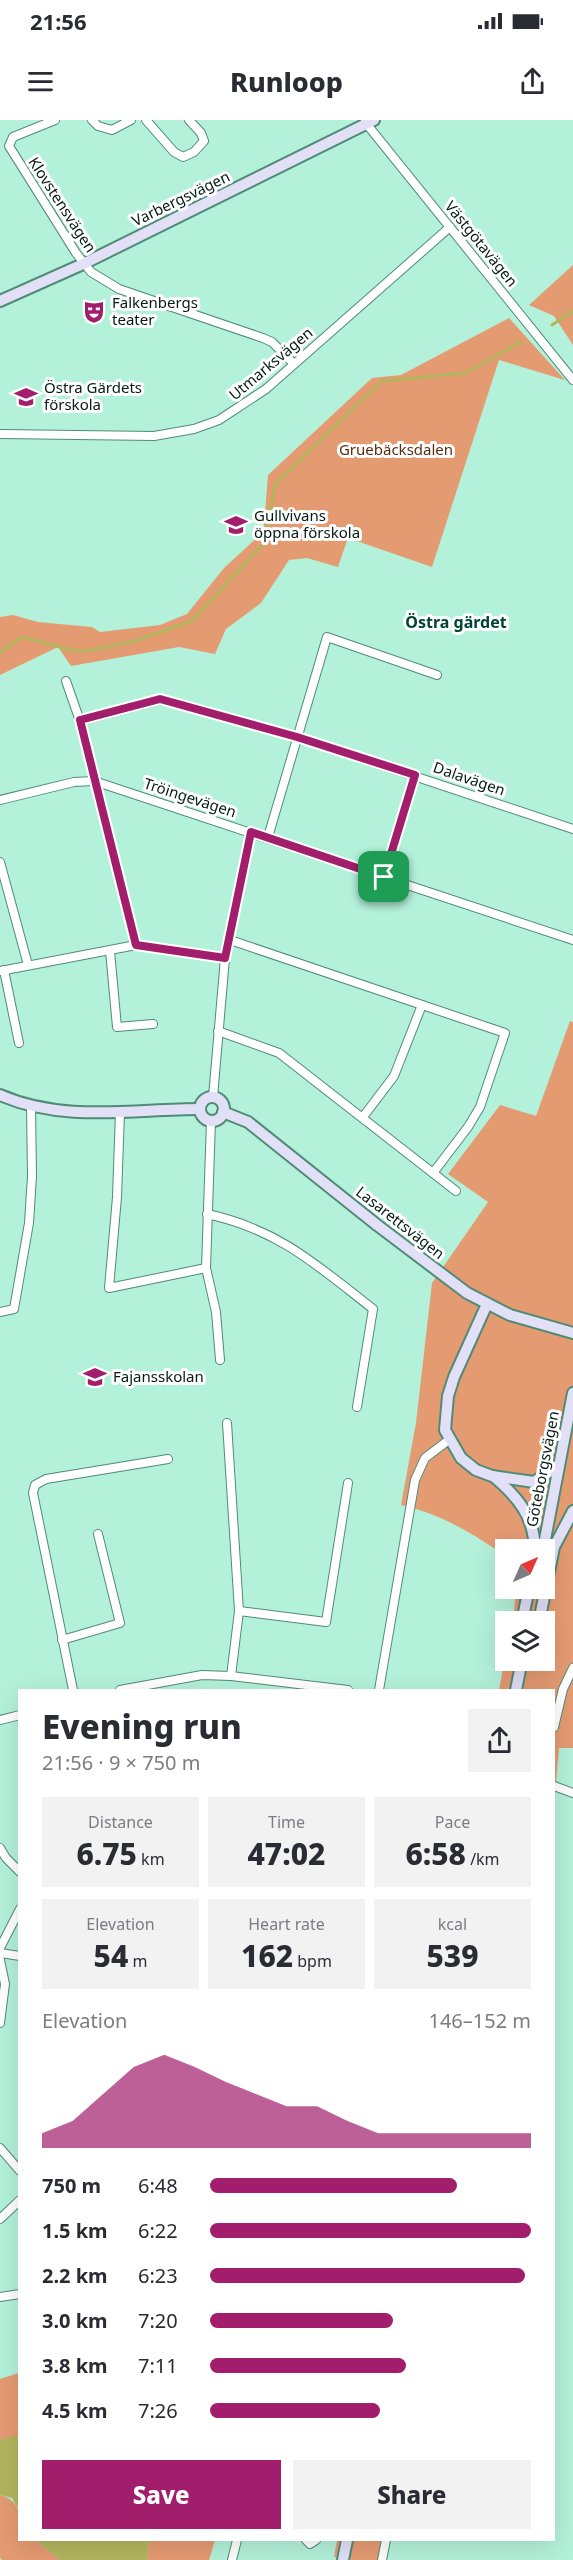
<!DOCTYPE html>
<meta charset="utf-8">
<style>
:root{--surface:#fff;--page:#f2f2f3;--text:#2b2b33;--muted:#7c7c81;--accent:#a21e6d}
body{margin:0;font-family:"Noto Sans",sans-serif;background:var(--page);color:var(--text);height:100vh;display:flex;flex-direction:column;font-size:22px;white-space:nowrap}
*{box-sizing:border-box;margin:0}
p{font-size:20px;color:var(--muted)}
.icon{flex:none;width:33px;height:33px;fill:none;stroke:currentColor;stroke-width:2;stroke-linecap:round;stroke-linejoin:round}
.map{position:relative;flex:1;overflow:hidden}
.panel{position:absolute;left:18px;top:1569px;width:537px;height:852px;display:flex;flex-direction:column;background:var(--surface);border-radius:0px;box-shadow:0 6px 24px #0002}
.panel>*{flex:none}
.needle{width:39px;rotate:45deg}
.controls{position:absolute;left:495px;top:1419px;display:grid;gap:12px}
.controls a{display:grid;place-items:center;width:60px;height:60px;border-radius:0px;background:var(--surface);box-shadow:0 6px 24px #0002;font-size:30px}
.pin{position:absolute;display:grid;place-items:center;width:51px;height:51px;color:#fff;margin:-26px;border-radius:12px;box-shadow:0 3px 9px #0006}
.round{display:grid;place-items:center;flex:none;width:63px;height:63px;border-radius:0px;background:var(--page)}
.head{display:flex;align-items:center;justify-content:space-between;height:102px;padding:0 24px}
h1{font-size:33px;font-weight:800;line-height:45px}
.metrics{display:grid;grid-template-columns:repeat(3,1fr);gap:9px;height:102px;padding:6px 24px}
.metrics div{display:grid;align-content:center;border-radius:0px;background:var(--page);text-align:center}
.metrics b{font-size:30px;font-weight:800}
.metrics small{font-size:16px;font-weight:400}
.metrics p{font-size:16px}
.chart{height:168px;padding:12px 24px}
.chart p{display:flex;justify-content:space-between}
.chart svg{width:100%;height:108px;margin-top:6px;fill:var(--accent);opacity:.7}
.cta{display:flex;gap:12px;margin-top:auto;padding:12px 24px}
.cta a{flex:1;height:69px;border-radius:0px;background:var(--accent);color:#fff;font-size:24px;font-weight:800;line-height:69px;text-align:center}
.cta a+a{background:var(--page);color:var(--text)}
ul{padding:0 24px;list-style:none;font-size:20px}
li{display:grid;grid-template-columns:96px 72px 1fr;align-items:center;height:45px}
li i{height:15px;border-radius:8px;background:var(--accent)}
.status{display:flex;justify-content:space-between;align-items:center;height:42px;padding:0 30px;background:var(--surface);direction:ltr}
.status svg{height:16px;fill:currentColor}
header{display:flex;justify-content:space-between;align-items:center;height:78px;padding:0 24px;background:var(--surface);font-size:27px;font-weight:800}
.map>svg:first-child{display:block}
.green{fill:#e59b72}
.water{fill:#b3b55d}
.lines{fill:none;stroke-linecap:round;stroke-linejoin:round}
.stream{stroke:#b3b55d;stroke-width:3}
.street-casing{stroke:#518b76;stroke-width:10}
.secondary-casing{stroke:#518b76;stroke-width:14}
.street{stroke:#fff;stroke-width:8}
.secondary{stroke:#e2e0f7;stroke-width:10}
.route-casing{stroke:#fff;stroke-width:12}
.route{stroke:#a21e6d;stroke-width:8}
.labels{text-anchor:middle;stroke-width:6;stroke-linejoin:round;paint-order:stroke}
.street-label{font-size:15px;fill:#041b14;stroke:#fff}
.poi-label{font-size:15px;fill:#041b14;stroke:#fff;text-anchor:start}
.park-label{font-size:15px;fill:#5f2d0c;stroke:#fff}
.neighbourhood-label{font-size:16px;font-weight:bold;fill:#043;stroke:#fff}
</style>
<div class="status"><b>21:56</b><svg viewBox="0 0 49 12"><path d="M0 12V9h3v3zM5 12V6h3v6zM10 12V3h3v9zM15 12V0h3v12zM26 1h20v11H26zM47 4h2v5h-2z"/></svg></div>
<header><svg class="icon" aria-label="menu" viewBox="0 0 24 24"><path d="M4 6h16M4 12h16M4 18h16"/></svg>Runloop<svg class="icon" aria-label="share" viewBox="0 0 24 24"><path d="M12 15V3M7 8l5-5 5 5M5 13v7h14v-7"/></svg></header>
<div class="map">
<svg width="573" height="2440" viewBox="0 0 573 2440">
<rect width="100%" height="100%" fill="#b4f1da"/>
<g class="green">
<polygon points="573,145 573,225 554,196 529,185"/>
<polygon points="509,198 565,260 499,240 432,447 348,418 338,447 307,438 289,440 261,483 226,509 215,534 179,527 71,546 58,527 0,555 0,497 13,495 38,502 92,507 100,512 160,505 187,494 224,448 261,414 264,406 268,355 372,258 401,255"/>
<path d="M570,901l3,1v726h-14l-5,57v-115h-55l6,-32 1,2h38v-38l-31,-1 3,-32 28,-1v-38h-38l-1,6c-30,-22 -67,-43 -104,-51l15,-82 16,-140 56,-81 -40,-28 52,-69 36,11z"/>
<polygon points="19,2253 19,2316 0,2320 0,2259"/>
<path d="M0,2375c24,7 19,23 20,45h16l24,20h-58l-2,-2z"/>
<polygon points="149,2420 215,2420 209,2440 147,2440"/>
<polygon points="337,2420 383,2420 378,2440 353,2440 334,2437"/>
</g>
<g class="water">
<polygon points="13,2316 19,2316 19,2390 12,2378 0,2375 0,2320"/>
<polygon points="36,2420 149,2420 147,2440 60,2440"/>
</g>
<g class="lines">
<g class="stream">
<polyline points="552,205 573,191"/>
<polyline points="0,532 22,517 71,530 87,531 135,521 192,501 265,422 275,364 382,261 466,253 522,221"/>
</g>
<g class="street-casing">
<g id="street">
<polyline points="55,0 13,17 9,26 76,133 91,152 119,169 263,218 272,222 294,244"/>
<polyline points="92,0 98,6 112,10 131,0"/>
<polyline points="146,0 174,32 183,37 194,32 204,21 201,13 189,0"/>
<polyline points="365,2 573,260"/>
<polyline points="0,314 154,316 194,309 219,300 266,269 450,107"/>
<polyline points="66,561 80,601 136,825"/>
<polyline points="80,601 160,580 171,582 297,617 573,709"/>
<polyline points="0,680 74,662 94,661 573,820"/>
<polyline points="268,717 327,517 437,555"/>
<polyline points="0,742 28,845"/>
<polyline points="384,757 415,655"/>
<polyline points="230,820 505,913 480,987 468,1007 433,1053"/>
<polyline points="110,831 117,907 153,904"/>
<polyline points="4,850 19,923"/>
<polyline points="0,851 136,825 225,838"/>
<polyline points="218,911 279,933 456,1071"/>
<polyline points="213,977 225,838 251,712"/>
<polyline points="120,992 117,1077 109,1168 206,1148"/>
<polyline points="363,997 394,956 422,885"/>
<polyline points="211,1001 206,1148 216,1192 220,1240"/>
<path d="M207,1094c71,15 111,52 166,95l-16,98"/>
<polyline points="0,1192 14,1189 29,1103 32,1056 31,986"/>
<polyline points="227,1303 239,1491 231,1556"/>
<polyline points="239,1491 326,1502 348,1363"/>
<polyline points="62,1520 120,1503 98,1414"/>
<polyline points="73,1570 33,1373 35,1365 46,1359 168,1339"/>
<polyline points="120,1570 202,1555 231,1556 348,1570"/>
<polyline points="379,1570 415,1360 425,1338 450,1319"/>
<polyline points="0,1600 20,1595"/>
<polyline points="554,1607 563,1569 573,1548"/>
<polyline points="554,1666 573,1673"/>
<polyline points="0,1728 6,1738 20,1752"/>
<polyline points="0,1828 20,1789"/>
<polyline points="0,1833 20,1836"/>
<polyline points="0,1840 5,1864 0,1903"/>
<polyline points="0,2028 20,2051"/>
<polyline points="0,2099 20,2080"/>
<polyline points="0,2177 20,2174"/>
<polyline points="306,2420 310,2424 316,2420"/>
<polyline points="232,2440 237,2420"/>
<polyline points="382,2440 386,2420"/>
</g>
</g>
<g class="secondary-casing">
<g id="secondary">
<polyline points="0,181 83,144 374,0"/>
<path d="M0,975c64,28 133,14 200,14"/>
<circle cx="212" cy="989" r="12"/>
<polyline points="223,992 248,1002 377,1105 467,1173 510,1195 573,1213"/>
<polyline points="487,1184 454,1257 448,1276 445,1310 461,1338 476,1350 492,1356 534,1362 558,1346"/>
<path d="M493,1356c25,21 41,40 42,74"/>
<polyline points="543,1430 573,1273"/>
<polyline points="522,1502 529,1468"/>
<polyline points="539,1502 554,1427 573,1391"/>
<polyline points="516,1570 522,1540"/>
<polyline points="343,2440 347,2420"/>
</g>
</g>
<use href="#street" class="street"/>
<use href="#secondary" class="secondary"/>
</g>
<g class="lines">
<g class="route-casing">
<polygon id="route" points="160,579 297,617 415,655 384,757 251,712 225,838 136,825 80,600"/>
</g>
<use href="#route" class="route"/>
</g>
<defs>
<g id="theatre-bare" transform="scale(1.8)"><path d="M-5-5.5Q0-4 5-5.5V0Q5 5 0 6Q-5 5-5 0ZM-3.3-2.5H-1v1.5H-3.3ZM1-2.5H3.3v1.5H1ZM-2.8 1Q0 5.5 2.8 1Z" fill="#a21e6d" stroke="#fff" stroke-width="2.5" paint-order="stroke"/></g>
<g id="school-bare" transform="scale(1.8)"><path d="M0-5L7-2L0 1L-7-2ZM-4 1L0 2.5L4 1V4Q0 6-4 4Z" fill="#a21e6d" stroke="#fff" stroke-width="2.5" paint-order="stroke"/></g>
</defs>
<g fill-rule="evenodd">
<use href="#theatre-bare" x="94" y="192"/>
<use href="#school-bare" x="26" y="277"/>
<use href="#school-bare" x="236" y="405"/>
<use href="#school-bare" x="95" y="1257"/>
</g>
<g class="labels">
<g class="street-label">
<text transform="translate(181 79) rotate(-26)" y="5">Varbergsvägen</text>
<text transform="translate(62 85) rotate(57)" y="5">Klovstensvägen</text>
<text transform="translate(481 124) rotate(51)" y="5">Västgötavägen</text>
<text transform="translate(271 244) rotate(-40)" y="5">Utmarksvägen</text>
<text transform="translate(469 659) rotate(19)" y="5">Dalavägen</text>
<text transform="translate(190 678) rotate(18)" y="5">Tröingevägen</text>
<text transform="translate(400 1103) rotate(38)" y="5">Lasarettsvägen</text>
<text transform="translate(543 1349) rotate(-79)" y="5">Göteborgsvägen</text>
</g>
<g class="poi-label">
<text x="112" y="188">Falkenbergs<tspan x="112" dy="17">teater</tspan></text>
<text x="44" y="273">Östra Gärdets<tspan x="44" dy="17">förskola</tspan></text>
<text x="254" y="401">Gullvivans<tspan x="254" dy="17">öppna förskola</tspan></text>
<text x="113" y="1262">Fajansskolan</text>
</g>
<g class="park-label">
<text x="396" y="335">Gruebäcksdalen</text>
</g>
<g class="neighbourhood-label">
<text x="456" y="508">Östra gärdet</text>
</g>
</g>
</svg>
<div class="controls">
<a><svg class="needle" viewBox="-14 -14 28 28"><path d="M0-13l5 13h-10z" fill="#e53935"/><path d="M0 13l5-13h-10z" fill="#7c7c81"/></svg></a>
<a><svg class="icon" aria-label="layers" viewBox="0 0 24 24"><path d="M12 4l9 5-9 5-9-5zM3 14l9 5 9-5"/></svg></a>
</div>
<div class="pin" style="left:384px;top:757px;background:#1e9e55"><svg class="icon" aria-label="arrive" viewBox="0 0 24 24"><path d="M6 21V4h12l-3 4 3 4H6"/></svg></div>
<section class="panel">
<div class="head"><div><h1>Evening run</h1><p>21:56 · 9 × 750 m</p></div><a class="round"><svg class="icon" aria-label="share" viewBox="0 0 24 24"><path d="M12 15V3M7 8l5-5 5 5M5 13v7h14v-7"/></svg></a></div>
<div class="metrics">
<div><p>Distance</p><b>6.75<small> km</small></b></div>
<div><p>Time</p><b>47:02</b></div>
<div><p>Pace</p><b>6:58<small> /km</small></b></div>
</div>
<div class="metrics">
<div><p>Elevation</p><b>54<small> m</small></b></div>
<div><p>Heart rate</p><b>162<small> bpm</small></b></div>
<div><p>kcal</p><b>539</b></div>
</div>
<div class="chart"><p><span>Elevation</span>146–152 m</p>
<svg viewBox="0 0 160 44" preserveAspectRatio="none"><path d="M0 44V38L10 33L20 22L30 11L40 6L50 11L60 17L70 22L80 27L90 27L100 33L110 38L120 38L130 38L140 38L150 38L160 38V44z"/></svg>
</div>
<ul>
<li><b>750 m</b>6:48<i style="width:77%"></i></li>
<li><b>1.5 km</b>6:22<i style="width:100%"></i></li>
<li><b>2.2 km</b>6:23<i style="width:98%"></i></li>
<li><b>3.0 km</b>7:20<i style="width:57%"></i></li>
<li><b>3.8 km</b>7:11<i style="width:61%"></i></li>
<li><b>4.5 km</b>7:26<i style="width:53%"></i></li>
</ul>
<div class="cta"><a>Save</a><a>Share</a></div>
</section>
</div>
